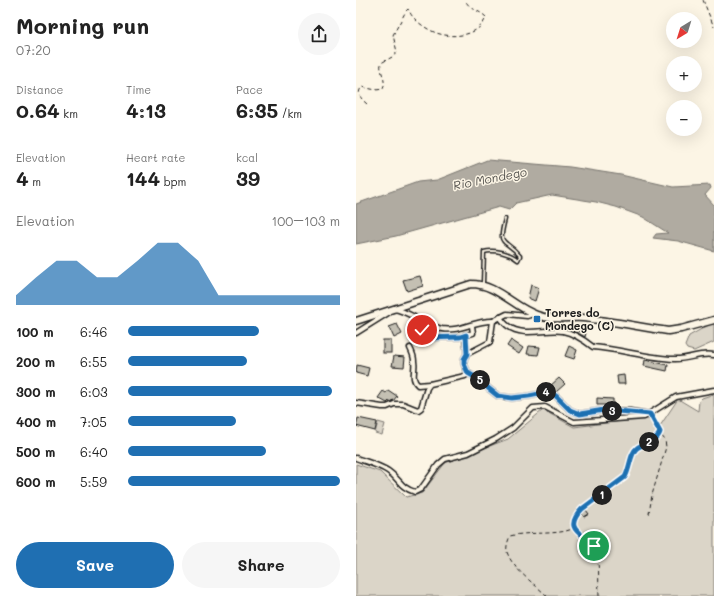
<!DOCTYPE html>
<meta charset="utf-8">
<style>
:root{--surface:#fff;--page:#f6f6f6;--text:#222;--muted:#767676;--accent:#1f6fb2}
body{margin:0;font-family:Mali,sans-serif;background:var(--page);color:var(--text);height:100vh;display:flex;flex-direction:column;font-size:15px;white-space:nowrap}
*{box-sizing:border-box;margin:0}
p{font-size:13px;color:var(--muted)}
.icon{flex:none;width:22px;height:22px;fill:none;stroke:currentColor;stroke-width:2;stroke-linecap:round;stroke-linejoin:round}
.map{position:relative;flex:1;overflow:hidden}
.details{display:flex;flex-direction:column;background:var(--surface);width:356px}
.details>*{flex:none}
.needle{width:26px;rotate:218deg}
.tools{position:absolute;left:310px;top:12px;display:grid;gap:8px}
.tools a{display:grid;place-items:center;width:36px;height:36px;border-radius:50%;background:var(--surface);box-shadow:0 4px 16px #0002;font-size:20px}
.pin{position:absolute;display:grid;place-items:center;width:34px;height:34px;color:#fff;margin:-17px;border:2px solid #fff;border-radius:50%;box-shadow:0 1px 4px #0007}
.km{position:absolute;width:20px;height:20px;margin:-10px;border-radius:50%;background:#222;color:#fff;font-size:11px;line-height:20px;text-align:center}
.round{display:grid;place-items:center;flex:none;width:42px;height:42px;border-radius:21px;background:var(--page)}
.headline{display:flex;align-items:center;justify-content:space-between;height:68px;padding:0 16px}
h1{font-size:22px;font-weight:800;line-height:30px}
.metrics{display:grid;grid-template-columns:repeat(3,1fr);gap:6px;height:68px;padding:4px 16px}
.metrics div{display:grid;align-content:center}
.metrics b{font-size:20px;font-weight:800}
.metrics small{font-size:11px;font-weight:400}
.metrics p{font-size:11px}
.chart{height:112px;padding:8px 16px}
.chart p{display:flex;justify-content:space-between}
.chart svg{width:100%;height:72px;margin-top:4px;fill:var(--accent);opacity:.7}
.button{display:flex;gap:8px;margin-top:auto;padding:8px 16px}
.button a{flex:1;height:46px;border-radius:24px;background:var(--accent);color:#fff;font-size:16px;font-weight:800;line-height:46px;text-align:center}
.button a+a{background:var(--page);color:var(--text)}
ul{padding:0 16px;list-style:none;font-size:13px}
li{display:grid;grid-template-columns:64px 48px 1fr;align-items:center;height:30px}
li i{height:10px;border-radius:5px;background:var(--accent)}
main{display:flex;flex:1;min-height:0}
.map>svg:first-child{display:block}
.green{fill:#dbd5c8;stroke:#7c7872}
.water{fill:#b0aba1;stroke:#75726c}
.building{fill:#c4c0b3;stroke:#1c1c1c}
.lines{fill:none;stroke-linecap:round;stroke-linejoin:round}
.service-casing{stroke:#1c1c1c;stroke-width:5}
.minor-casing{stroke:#1c1c1c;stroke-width:7}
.secondary-casing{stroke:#1c1c1c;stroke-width:9}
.path{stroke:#1c1c1c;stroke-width:1;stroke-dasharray:4 3;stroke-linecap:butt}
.service{stroke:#fcf5e5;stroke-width:2}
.minor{stroke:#fcf5e5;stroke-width:4}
.secondary{stroke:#fcf5e5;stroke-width:6}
.route-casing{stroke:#fff;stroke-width:8}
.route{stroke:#1f6fb2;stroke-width:5}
.poi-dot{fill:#1f6fb2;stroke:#fcf5e5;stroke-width:1.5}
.labels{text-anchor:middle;stroke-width:3;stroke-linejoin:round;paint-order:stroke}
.poi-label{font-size:11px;font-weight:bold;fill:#1c1c1c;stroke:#fcf5e5;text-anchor:start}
.water-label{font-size:12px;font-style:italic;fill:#575551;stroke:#fcf5e5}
</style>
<main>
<section class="details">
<div class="headline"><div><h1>Morning run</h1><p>07:20</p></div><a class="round"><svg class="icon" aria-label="share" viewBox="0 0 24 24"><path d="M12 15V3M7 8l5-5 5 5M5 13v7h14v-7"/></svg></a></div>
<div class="metrics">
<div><p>Distance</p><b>0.64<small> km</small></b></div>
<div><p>Time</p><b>4:13</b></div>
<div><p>Pace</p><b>6:35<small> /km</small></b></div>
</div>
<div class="metrics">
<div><p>Elevation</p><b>4<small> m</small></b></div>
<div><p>Heart rate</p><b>144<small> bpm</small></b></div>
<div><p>kcal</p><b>39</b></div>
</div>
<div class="chart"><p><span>Elevation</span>100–103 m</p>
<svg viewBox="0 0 160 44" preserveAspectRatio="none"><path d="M0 44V38L10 27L20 17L30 17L40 27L50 27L60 17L70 6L80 6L90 17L100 38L110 38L120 38L130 38L140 38L150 38L160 38V44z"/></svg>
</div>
<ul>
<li><b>100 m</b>6:46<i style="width:62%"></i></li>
<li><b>200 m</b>6:55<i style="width:56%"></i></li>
<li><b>300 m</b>6:03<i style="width:96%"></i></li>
<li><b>400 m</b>7:05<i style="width:51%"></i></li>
<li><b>500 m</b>6:40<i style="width:65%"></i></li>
<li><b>600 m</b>5:59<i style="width:100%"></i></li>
</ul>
<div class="button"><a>Save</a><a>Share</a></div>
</section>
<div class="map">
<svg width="358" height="596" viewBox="0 0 358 596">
<rect width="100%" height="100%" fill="#fcf5e5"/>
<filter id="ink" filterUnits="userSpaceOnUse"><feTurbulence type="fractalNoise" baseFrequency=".025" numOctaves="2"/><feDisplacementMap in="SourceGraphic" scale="8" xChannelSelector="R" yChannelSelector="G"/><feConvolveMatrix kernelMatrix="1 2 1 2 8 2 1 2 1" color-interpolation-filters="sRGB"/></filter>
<g filter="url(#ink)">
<g class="green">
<polygon points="358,322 358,342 338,351 331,349 329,346 333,336"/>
<polygon points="358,394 358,596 0,596 0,464 24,472 50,497 66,493 89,463 152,439 187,410 218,427 290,418 304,426 322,399 342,411 343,401 346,398"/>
<polygon points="22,422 29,424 26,435 19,433"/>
</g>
<polygon class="water" points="131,160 214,167 265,175 317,187 354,185 355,188 349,195 358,205 358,251 322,241 297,238 300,234 312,233 287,217 260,207 240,202 196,195 160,203 153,210 143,207 40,236 0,244 0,204 62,182 81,180"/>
<g class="building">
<polygon points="64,276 67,286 51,291 47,280"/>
<polygon points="175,285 183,288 179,301 172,298"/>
<polygon points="41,324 46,334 38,338 33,327"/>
<polygon points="213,328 230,333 229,337 213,329"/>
<rect x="27" y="340" width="8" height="13"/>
<polygon points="155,340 167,348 163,354 151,346"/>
<polygon points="173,346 184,347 182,355 171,354"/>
<polygon points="213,346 221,350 218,359 209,356"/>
<polygon points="38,356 49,357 48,367 36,366"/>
<polygon points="289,360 312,365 311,371 288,366"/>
<polygon points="1,365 13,368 11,376 0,373"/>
<polygon points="268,375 269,384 262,384 261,376"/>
<polygon points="203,378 209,384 200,392 194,386"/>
<polygon points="32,390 41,396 37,401 36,400 35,402 33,401 31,403 22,398 27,391 30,393"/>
<polygon points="241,398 257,399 257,405 241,405"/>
<polygon points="2,418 21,422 19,431 0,426"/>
<polygon points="230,510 233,514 228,517 225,512"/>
</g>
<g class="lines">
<g class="service-casing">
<path id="service" d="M127,283l1,-31c10,-3 26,1 34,8l2,-4c-15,-19 -23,-7 -15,-37"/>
</g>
<g class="minor-casing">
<g id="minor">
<path d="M38,309c12,1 33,17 48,20 19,3 33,-9 51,-8"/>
<path d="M144,317c2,3 5,7 8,9 15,12 38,2 55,5 11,2 21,9 30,16 27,2 54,11 81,12 14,1 26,-7 40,-4"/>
<polyline points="68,322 66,330 66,337 69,338 104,337 117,333 116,326"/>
<polyline points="0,333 32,313"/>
<polyline points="109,335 111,354 108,359 108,364 112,373 127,382 132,388 142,396 156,398 173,396 193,392 200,396 214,410 224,414 248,410 274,411 293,414"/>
<path d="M54,348c2,4 4,9 4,13 2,9 -4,17 4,24l11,-1"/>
<polyline points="111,354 134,342 137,321 151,314 171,316 177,314"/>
<polyline points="0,403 26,407 31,407 38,404 47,404 62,410 65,408 71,388 74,384 109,376 112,373"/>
<path d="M0,458c11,4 23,7 32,13 12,8 11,16 27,21l6,-3 17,-24 7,-6 23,-6 28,-14 17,-11 20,-20 12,-1 29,15 70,-5 32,-20 38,-7"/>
</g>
</g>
<g class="secondary-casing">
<path id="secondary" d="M0,321l115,-37c26,0 42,23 66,31 14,6 31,2 46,3 29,3 57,9 85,13l13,-2 33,-9"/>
</g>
<g class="path">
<polyline points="347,0 358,27"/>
<path d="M11,104c-6,-5 -11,-11 -5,-17l14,3 7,-1c4,-10 -4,-17 -2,-26l13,-7 3,-4 -4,-17 13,-24 2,-2c2,3 3,6 5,8 5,6 14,12 21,15 16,7 46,5 52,-15 -7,-7 -16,-7 -21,-17"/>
<polyline points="293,514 296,495 310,447 309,440 304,434"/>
<path d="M191,596c-13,-13 -34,-26 -40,-44 -1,-6 1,-11 3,-16 18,-5 50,0 64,-8"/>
<path d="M243,596c-1,-14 1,-31 -3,-44 -5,-19 -37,-20 -14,-43l43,-32c5,-8 5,-24 12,-29 8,-6 20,-6 23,-16l-9,-15"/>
</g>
<use href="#service" class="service"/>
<use href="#minor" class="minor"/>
<use href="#secondary" class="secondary"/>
</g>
</g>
<g class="lines" filter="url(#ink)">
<g class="route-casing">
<path id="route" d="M66,330v6l2,2 36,-1 6,-2 1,19 -3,5v5l4,9 15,9 5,6 10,8 14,2 17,-2 20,-4 7,4 14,14 10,4 24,-4 26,2 20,2 10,18c-3,10 -15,10 -23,16 -7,5 -7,21 -12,29l-43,32c-20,21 1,24 12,37"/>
</g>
<use href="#route" class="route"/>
</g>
<rect class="poi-dot" x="177" y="315" width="8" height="8" rx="2"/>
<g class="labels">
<g class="poi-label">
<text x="189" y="317">Torres do<tspan x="189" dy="13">Mondego (C)</tspan></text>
</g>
<g class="water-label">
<text transform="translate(134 179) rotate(-11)" y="4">Rio Mondego</text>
</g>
</g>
</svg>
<div class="tools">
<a><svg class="needle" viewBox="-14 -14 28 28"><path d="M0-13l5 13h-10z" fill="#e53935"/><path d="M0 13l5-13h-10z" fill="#767676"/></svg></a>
<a>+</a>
<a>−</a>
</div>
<div class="pin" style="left:238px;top:546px;background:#1e9e55"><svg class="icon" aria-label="arrive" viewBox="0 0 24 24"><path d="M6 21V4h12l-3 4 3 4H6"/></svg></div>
<div class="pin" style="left:66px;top:330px;background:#d93025"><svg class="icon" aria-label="check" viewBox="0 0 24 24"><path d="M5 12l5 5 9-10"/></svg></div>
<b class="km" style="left:246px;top:495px">1</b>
<b class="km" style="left:293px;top:442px">2</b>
<b class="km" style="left:256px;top:411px">3</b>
<b class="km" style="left:190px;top:392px">4</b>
<b class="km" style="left:124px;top:380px">5</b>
</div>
</main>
